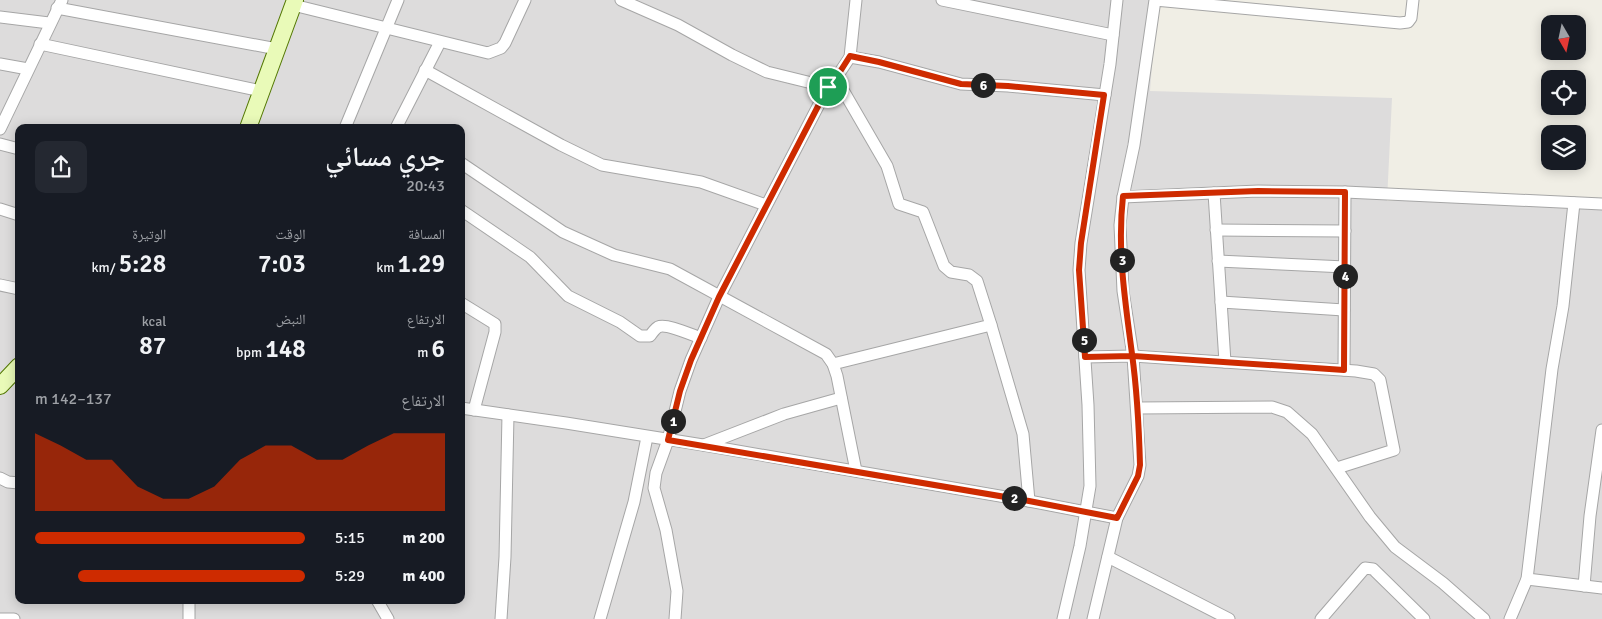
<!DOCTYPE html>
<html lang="ar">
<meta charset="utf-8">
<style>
:root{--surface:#171b24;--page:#242831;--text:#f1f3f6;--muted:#9ea1a6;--accent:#ce2b00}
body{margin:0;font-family:Signika,"Noto Naskh Arabic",sans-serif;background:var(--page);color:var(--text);direction:rtl;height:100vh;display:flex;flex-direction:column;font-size:19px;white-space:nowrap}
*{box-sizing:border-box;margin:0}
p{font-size:16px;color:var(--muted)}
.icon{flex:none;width:28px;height:28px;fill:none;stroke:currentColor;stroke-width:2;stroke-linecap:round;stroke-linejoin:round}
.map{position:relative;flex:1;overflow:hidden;direction:ltr}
.side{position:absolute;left:15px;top:124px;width:450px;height:480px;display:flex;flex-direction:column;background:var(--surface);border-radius:10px;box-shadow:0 2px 12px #0003;direction:rtl}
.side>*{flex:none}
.needle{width:32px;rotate:171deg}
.buttons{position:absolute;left:1541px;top:15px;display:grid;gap:10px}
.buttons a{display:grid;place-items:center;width:45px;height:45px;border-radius:10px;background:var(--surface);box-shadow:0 2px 12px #0003;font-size:25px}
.pin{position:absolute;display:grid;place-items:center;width:42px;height:42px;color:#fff;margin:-21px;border:2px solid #fff;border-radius:50%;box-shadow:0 1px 5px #0007}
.km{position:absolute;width:25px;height:25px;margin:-12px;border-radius:50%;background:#222;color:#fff;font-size:14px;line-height:25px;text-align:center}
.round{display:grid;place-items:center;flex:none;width:52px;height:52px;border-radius:10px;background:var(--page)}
.summary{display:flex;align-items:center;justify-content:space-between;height:85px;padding:0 20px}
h1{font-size:28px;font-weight:600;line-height:38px}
.stats{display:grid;grid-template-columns:repeat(3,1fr);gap:8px;height:85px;padding:5px 20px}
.stats div{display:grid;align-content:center}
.stats b{font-size:25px;font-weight:600}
.stats small{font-size:14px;font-weight:400}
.stats p{font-size:14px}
.chart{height:140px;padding:10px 20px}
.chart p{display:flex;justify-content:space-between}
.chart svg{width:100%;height:90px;margin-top:5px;fill:var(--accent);opacity:.7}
ul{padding:0 20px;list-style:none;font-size:16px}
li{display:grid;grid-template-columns:80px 60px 1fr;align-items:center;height:38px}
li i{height:12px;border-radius:6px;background:var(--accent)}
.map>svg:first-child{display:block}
.residential{fill:#dddcdc;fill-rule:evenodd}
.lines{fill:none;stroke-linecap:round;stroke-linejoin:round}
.street-casing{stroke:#a6a6a6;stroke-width:13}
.secondary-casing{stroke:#537803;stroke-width:18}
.street{stroke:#fff;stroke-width:11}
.secondary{stroke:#e9fab8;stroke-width:16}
.route-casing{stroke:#fff;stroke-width:10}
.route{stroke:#ce2b00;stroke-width:6}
</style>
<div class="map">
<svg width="1602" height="619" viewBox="0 0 1602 619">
<rect width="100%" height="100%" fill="#f0eee5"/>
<path class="residential" d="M0,0h1157l-7,91 242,7 -5,103h215v418h-1602zM19,128h442v472h-442z"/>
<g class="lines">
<g class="street-casing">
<g id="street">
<polyline points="621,0 678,25 732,55 767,72 828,87"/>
<polyline points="942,0 1113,35"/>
<polyline points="293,5 488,53 501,48 505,43 525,0"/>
<polyline points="57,8 277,49"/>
<polyline points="0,17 49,23"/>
<polyline points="40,44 261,91"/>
<polyline points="850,57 879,62 961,84 1008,86 1105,95"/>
<polyline points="0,64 28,69"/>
<polyline points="425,70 561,145 602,165 701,182 766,205"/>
<polyline points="836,78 887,166 899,204 923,212 944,266 951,272 969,275 977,281 991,325 1023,434 1029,501"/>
<polyline points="345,128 398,0"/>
<polyline points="396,128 440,42"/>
<polyline points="0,129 62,0"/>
<polyline points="0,144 19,149"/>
<polyline points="461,163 563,232 614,255 670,269 826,354 833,364 837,376 856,471"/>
<polyline points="1214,193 1225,362"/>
<polyline points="1123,197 1258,191 1345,192 1602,204"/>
<polyline points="0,209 19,215"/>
<path d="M461,210l69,47 38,39 52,26 20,14h10c2,-3 5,-7 8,-9 8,-4 34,8 43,11"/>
<polyline points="1216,230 1345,231"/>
<polyline points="1218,261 1345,267"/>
<polyline points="0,285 19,289"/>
<polyline points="1221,302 1344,310"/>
<polyline points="461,303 495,324 495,332 474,410"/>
<polyline points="1085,357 1133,356 1356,371 1374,374 1380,380 1394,450 1337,468"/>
<polyline points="833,364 991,325"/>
<polyline points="1344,370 1345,192"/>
<polyline points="461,408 566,423 703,445 1029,501 1117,518"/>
<polyline points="1137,408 1272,407 1287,412 1312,434 1370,517 1395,547 1443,583 1484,619"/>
<polyline points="704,445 784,414 841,398"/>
<polyline points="0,478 8,482 19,483"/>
<polyline points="1108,557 1229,619"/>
<polyline points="1527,579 1602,588"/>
<polyline points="1584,586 1590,516 1602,430"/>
<polyline points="377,600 388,619"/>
<polyline points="0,619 14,619"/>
<polyline points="189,619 189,600"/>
<polyline points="501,619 505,557 508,415"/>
<polyline points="600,619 634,502 647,437"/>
<polyline points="675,619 677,591 666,530 654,488 656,473 668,440 680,391 691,360 719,297 828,87 836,78 850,57 856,0"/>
<polyline points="1063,619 1080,546 1090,486 1088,405 1079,270 1081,243 1110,64 1117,0"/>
<polyline points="1093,619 1117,518 1138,476 1140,465 1133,356 1123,291 1120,225 1123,197 1134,145 1155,0 1400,23 1408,22 1411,18 1413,0"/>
<polyline points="1321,619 1365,568 1373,569 1424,619"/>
<polyline points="1510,619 1527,579 1552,369 1563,306 1574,203"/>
</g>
</g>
<g class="secondary-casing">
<g id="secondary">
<polyline points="248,128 295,0"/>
<polyline points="0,386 19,366"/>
</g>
</g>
<use href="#street" class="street"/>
<use href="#secondary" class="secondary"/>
</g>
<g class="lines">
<g class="route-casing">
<path id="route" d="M828,87l-109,210 -28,63 -11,31 -12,49 361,61 88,17 21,-42 2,-11c-1,-37 -3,-75 -8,-111 -7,-54 -15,-104 -9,-158l135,-5 87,1 -1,178 -211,-14 -48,1 -6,-87 2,-27 23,-148 -96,-9 -47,-2 -82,-22 -29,-6 -14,22 -8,9"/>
</g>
<use href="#route" class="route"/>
</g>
</svg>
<div class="buttons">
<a><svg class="needle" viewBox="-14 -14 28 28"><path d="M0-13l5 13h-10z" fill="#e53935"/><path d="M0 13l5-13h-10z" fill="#9ea1a6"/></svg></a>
<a><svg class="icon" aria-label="locate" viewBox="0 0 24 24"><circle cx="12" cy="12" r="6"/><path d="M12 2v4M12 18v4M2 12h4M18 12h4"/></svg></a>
<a><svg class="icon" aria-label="layers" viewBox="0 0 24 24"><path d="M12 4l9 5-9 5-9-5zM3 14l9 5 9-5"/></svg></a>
</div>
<div class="pin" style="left:828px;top:87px;background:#1e9e55"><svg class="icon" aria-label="arrive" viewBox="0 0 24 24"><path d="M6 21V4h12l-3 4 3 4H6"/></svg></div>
<b class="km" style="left:673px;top:421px">1</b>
<b class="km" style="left:1014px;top:498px">2</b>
<b class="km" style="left:1122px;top:260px">3</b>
<b class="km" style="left:1345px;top:276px">4</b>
<b class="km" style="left:1084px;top:340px">5</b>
<b class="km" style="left:983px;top:85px">6</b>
<section class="side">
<div class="summary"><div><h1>جري مسائي</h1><p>20:43</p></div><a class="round"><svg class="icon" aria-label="share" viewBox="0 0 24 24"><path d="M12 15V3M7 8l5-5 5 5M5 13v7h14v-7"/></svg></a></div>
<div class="stats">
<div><p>المسافة</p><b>1.29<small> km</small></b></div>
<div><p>الوقت</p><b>7:03</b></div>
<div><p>الوتيرة</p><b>5:28<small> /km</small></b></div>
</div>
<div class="stats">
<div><p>الارتفاع</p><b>6<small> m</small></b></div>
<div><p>النبض</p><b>148<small> bpm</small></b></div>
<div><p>kcal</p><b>87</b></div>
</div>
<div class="chart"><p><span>الارتفاع</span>137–142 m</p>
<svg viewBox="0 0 160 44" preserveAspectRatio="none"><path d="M0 44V6L10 12L20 19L30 19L40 32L50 38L60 38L70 32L80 19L90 12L100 12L110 19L120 19L130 12L140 6L150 6L160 6V44z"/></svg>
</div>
<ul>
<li><b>200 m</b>5:15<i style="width:100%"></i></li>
<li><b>400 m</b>5:29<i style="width:84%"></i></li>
</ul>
</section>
</div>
